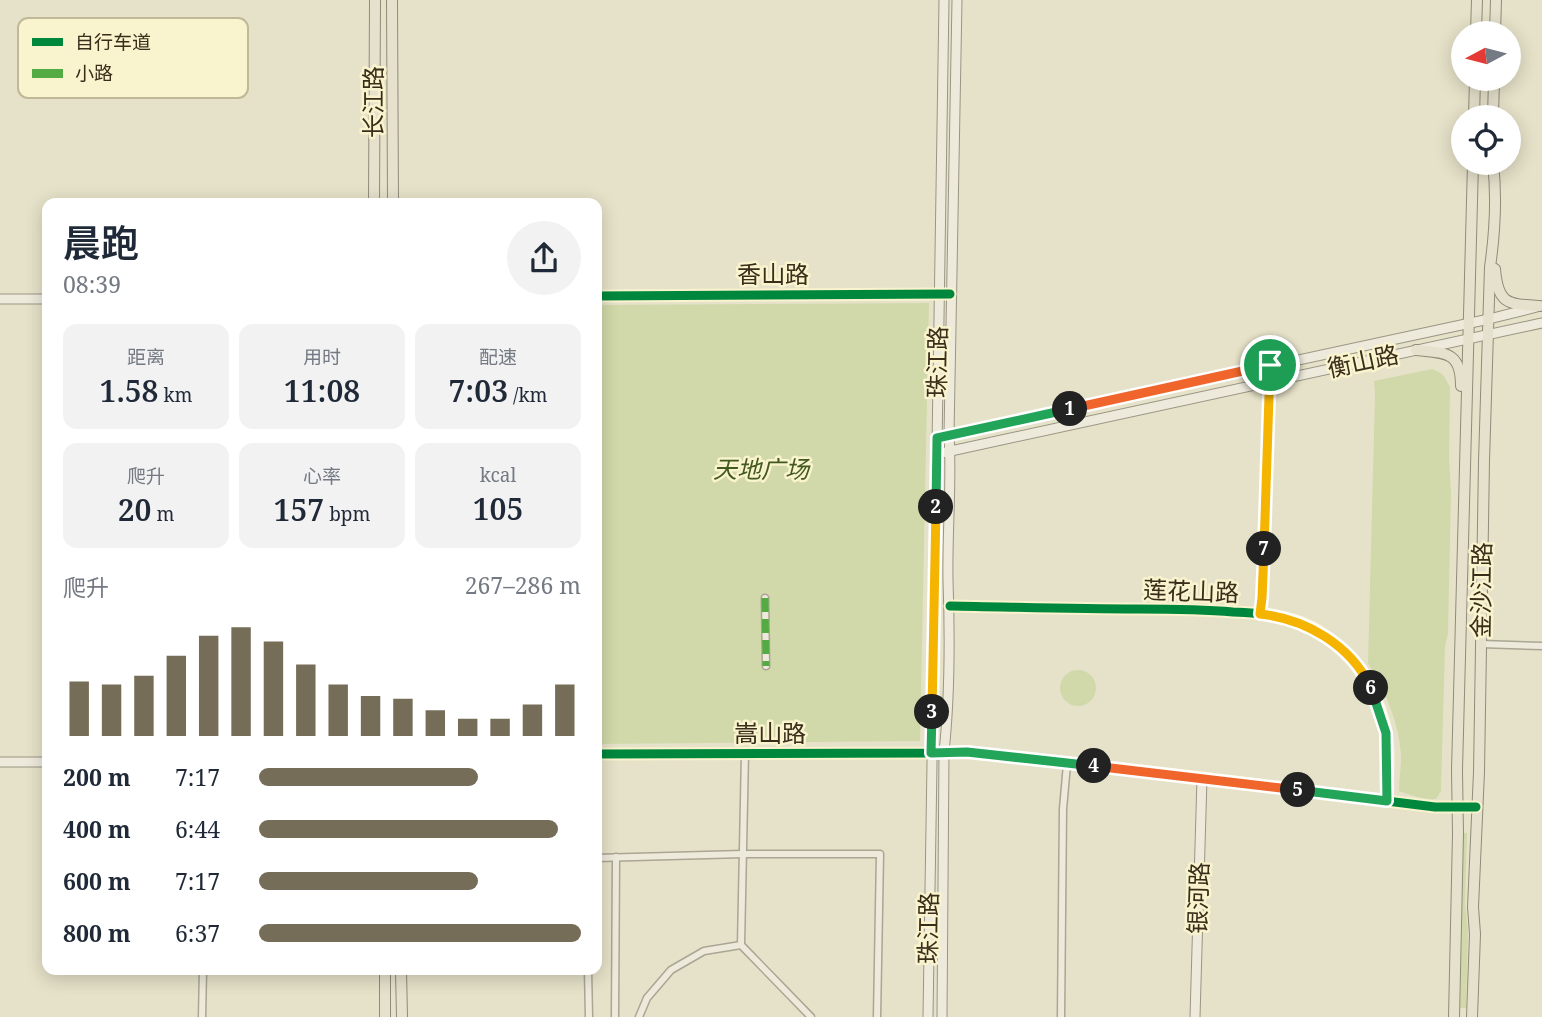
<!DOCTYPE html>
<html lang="zh">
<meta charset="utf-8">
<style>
:root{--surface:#fff;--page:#f2f2f3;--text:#1f2937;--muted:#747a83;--accent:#766d58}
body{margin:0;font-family:"Noto Serif","Noto Sans SC",serif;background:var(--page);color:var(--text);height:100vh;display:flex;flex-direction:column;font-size:26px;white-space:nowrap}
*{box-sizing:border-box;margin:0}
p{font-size:23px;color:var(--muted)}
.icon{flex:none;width:38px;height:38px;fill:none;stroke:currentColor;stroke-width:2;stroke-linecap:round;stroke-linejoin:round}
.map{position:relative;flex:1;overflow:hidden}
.sheet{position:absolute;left:42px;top:198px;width:560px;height:777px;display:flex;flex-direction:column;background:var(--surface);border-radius:14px;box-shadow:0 4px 18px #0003}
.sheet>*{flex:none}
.needle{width:46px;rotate:263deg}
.tools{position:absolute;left:1451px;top:21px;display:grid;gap:14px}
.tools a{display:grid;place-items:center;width:70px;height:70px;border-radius:50%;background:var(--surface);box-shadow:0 4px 18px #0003;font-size:35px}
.pin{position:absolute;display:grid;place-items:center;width:60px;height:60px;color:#fff;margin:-30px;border:4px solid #fff;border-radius:50%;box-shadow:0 2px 7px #0007}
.km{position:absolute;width:35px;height:35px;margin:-18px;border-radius:50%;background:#222;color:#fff;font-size:19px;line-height:35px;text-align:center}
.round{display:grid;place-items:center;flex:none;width:74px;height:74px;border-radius:37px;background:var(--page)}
.summary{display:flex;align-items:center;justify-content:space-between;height:119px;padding:0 21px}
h1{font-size:38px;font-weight:600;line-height:52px}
.metrics{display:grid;grid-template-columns:repeat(3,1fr);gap:10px;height:119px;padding:7px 21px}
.metrics div{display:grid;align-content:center;border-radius:14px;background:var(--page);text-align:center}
.metrics b{font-size:30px;font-weight:600}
.metrics small{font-size:19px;font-weight:400}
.metrics p{font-size:19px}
.chart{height:196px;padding:14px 21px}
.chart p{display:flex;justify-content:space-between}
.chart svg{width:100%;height:126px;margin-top:7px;stroke:var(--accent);stroke-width:6}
ul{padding:0 21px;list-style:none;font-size:23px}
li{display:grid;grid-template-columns:112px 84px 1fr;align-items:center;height:52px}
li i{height:18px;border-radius:9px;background:var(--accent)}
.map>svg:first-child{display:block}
.green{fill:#d1d9aa}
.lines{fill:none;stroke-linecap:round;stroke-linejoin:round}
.street-casing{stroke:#aba593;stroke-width:9}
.secondary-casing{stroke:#9a9583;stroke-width:11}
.primary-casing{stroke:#908b7a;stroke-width:12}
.street{stroke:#edeadc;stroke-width:6}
.secondary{stroke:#edeadc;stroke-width:9}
.primary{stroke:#e5e1cc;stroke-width:10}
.quiet{stroke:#55ab43;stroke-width:7;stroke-dasharray:14 7;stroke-linecap:butt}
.cycleway-casing{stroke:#f9f3ce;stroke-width:13}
.cycleway{stroke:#00873e;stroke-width:9}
.split-1-casing{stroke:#fff;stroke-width:14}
.split-2-casing{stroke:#fff;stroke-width:14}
.split-3-casing{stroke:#fff;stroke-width:14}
.split-4-casing{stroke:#fff;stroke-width:14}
.split-5-casing{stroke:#fff;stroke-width:14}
.split-6-casing{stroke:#fff;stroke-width:14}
.split-7-casing{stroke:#fff;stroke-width:14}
.split-8-casing{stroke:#fff;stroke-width:14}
.split-1{stroke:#f0652b;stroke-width:9}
.split-2{stroke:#22a559;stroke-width:9}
.split-3{stroke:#f5b400;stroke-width:9}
.split-4{stroke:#22a559;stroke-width:9}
.split-5{stroke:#f0652b;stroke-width:9}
.split-6{stroke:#22a559;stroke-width:9}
.split-7{stroke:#f5b400;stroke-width:9}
.split-8{stroke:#f5b400;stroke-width:9}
.labels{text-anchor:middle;stroke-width:5;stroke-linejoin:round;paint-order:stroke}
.street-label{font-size:24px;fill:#3a2e1b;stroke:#f9f3ce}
.park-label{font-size:24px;font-style:italic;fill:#42591f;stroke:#f9f3ce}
.key{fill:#f9f3ce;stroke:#c0b898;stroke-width:2}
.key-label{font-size:19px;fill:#3a2e1b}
</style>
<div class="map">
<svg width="1542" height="1017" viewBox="0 0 1542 1017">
<rect width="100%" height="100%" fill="#e6e2c9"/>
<g class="green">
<polygon points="929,303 920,741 597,744 597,305"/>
<path d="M1432,369l7,3 5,4 6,11 -1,72 2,33 -3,142 -3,12 -4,145 -5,8c-13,1 -25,-4 -37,-8 0,-11 2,-22 2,-34 -1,-32 -16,-67 -33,-94l7,-268 -1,-14z"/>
<circle cx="1078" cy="688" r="18"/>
<polygon points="1464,833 1467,833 1465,903 1468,931 1466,1008 1460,1008"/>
</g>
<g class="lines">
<g class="street-casing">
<g id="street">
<polyline points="765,598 766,666"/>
<path d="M950,606c62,1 124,3 187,3 32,0 63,0 96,3 26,1 54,3 78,15 40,21 66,60 75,105 4,21 1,47 0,69"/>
<polyline points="1260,614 1262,598 1270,365"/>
<polyline points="1481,644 1542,646"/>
<polyline points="597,858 743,854 880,854 877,1017"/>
<polyline points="741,945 745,753"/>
<polyline points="588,970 589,1017"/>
<polyline points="202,1017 203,970"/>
<polyline points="615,1017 616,857"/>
<polyline points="639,1017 647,998 671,970 704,951 741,945 811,1017"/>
<polyline points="1061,1017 1063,809 1067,764"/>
</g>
</g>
<g class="secondary-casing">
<g id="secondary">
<polyline points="597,296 942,294"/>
<polyline points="0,299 47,299"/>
<polyline points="946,436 1489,319 1537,307"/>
<polyline points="937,454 1542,323"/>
<polyline points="597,754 931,753 967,752 1202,778 1435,807 1476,807"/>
<polyline points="0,762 47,762"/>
<polyline points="928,1017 944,0"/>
<path d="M942,1017l2,-265c6,-56 6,-115 4,-172 -1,-48 4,-97 1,-145l8,-435"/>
<polyline points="1195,1017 1202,778"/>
</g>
</g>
<g class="primary-casing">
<g id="primary">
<polyline points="392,0 393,203"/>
<polyline points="1476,33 1477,0"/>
<polyline points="1495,33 1496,0"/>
<polyline points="1474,117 1475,79"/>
<polyline points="1493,117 1494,79"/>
<polyline points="374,203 375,0"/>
<path d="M1495,269c3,36 13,35 45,37"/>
<path d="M1416,350c29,3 45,1 45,36"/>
<polyline points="385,970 385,1017"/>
<polyline points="401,970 402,1017"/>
<polyline points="1454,1017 1458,834 1457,770 1473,163"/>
<path d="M1472,1017l3,-83 -2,-27 6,-135 5,-311 6,-194c5,-35 7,-69 3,-104"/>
</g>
</g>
<use href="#street" class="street"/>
<use href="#secondary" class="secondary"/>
<use href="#primary" class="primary"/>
<polyline class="quiet" points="765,598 766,666"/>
<g class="cycleway-casing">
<g id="cycleway">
<polyline points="597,296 950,294"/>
<path d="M950,606c62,1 124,3 187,3 32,0 63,0 96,3 26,1 54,3 78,15 40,21 66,60 75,105 4,21 1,47 0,69"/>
<polyline points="597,754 931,753 967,752 1202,778 1435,807 1476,807"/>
</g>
</g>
<use href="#cycleway" class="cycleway"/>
</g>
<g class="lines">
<g class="split-1-casing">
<polyline id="split-1" points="1070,409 1270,365"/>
</g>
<g class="split-2-casing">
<polyline id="split-2" points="936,507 937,438 1070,409"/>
</g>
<g class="split-3-casing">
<polyline id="split-3" points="932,712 936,507"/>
</g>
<g class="split-4-casing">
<polyline id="split-4" points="932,712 931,753 967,752 1094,766"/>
</g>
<g class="split-5-casing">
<polyline id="split-5" points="1094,766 1298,790"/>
</g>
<g class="split-6-casing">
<polyline id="split-6" points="1298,790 1387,801 1386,733 1371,688"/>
</g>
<g class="split-7-casing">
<path id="split-7" d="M1264,549l-2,49 -2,16c46,5 91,31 111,74"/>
</g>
<g class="split-8-casing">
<polyline id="split-8" points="1264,549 1270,365"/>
</g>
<use href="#split-1" class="split-1"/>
<use href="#split-2" class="split-2"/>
<use href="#split-3" class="split-3"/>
<use href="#split-4" class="split-4"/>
<use href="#split-5" class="split-5"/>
<use href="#split-6" class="split-6"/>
<use href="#split-7" class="split-7"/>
<use href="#split-8" class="split-8"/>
</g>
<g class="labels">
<g class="street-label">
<text transform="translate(374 102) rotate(-90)" y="8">长江路</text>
<text x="773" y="283">香山路</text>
<text transform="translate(938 362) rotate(-89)" y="8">珠江路</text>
<text transform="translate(1363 362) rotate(-12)" y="8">衡山路</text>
<text transform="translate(1482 590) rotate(-89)" y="8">金沙江路</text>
<text transform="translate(1191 592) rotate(2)" y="8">莲花山路</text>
<text x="770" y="742">嵩山路</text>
<text transform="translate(1199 898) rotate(-88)" y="8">银河路</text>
<text transform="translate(929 928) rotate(-89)" y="8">珠江路</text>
</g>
<g class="park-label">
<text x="761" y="478">天地广场</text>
</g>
</g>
<rect x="18" y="18" width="230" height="80" rx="10" class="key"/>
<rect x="32" y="38" width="31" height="8" fill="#00873e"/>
<rect x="32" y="69" width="31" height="9" fill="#55ab43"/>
<g class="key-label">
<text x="75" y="49">自行车道</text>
<text x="75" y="80">小路</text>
</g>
</svg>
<div class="tools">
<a><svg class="needle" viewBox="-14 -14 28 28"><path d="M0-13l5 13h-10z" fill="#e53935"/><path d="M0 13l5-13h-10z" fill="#747a83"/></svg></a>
<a><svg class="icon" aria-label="locate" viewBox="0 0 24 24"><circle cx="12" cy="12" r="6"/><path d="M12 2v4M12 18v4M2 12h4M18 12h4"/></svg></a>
</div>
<div class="pin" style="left:1270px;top:365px;background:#1e9e55"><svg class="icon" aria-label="arrive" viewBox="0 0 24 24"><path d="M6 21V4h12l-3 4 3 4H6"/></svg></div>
<b class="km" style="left:1070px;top:409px">1</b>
<b class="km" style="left:936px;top:507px">2</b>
<b class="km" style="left:932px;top:712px">3</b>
<b class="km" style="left:1094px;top:766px">4</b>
<b class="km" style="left:1298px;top:790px">5</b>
<b class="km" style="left:1371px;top:688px">6</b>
<b class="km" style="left:1264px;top:549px">7</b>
<section class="sheet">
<div class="summary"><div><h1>晨跑</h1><p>08:39</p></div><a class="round"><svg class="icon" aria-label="share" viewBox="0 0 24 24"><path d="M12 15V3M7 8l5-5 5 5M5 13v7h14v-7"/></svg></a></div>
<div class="metrics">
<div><p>距离</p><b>1.58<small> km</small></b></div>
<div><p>用时</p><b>11:08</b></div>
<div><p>配速</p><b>7:03<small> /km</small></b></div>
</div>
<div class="metrics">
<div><p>爬升</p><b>20<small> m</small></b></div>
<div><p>心率</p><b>157<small> bpm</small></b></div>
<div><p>kcal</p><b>105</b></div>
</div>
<div class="chart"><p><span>爬升</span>267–286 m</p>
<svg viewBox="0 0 160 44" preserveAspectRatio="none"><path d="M5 44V25M15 44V26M25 44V23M35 44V16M45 44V9M55 44V6M65 44V11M75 44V19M85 44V26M95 44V30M105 44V31M115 44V35M125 44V38M135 44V38M145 44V33M155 44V26"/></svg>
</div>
<ul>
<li><b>200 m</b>7:17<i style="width:68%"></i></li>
<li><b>400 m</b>6:44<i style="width:93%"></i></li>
<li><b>600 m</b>7:17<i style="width:68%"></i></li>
<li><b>800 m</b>6:37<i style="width:100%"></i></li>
</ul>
</section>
</div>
